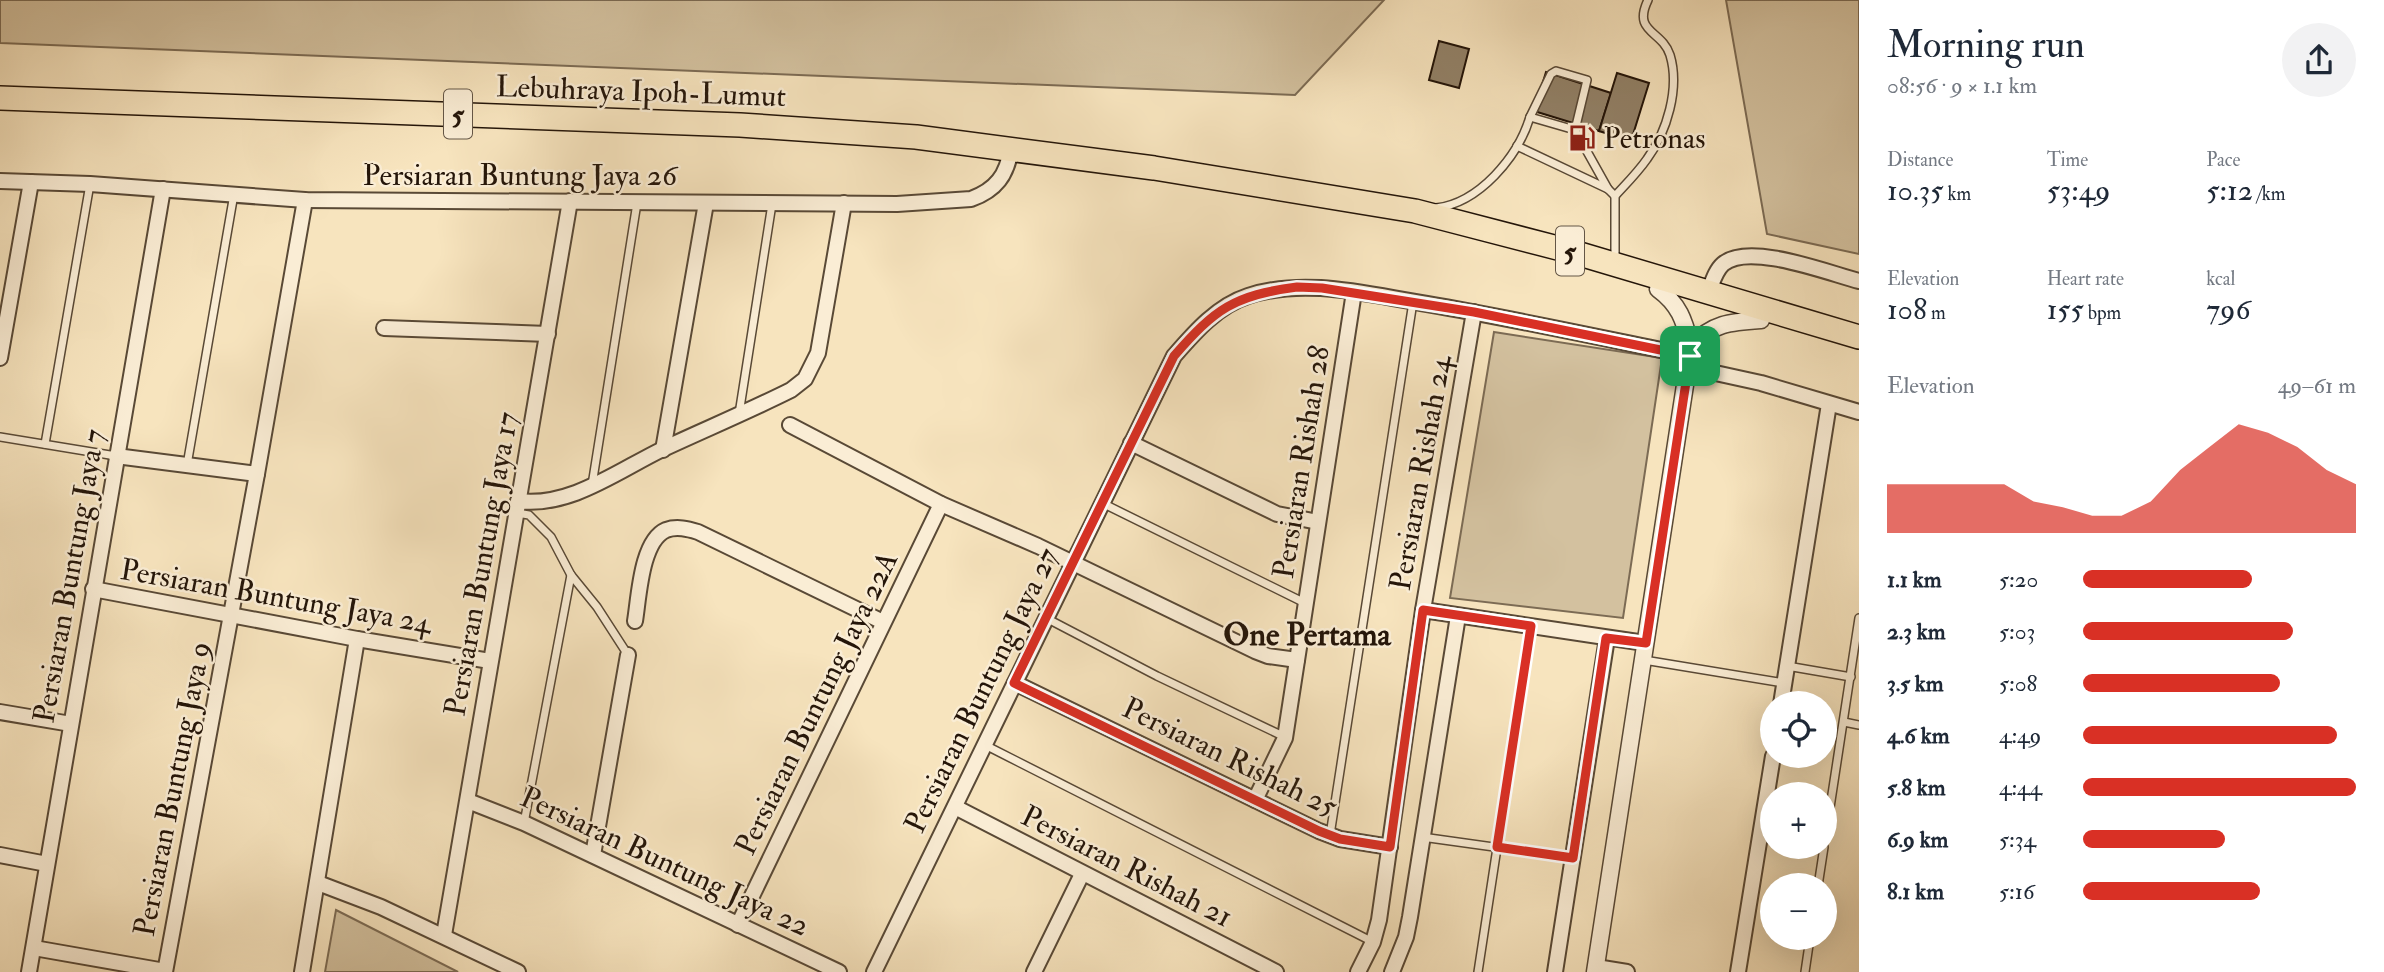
<!DOCTYPE html>
<meta charset="utf-8">
<style>
:root{--surface:#fff;--page:#f2f2f3;--text:#1f2937;--muted:#747a83;--accent:#d93025}
body{margin:0;font-family:"IM FELL Double Pica",serif;background:var(--page);color:var(--text);height:100vh;display:flex;flex-direction:column;font-size:26px;white-space:nowrap}
*{box-sizing:border-box;margin:0}
p{font-size:23px;color:var(--muted)}
.icon{flex:none;width:38px;height:38px;fill:none;stroke:currentColor;stroke-width:2;stroke-linecap:round;stroke-linejoin:round}
.map{position:relative;flex:1;overflow:hidden}
.details{display:flex;flex-direction:column;background:var(--surface);width:525px}
.details>*{flex:none}
.fabs{position:absolute;left:1760px;top:691px;display:grid;gap:14px}
.fabs a{display:grid;place-items:center;width:77px;height:77px;border-radius:50%;background:var(--surface);box-shadow:0 7px 28px #0002;font-size:35px}
.pin{position:absolute;display:grid;place-items:center;width:60px;height:60px;color:#fff;margin:-30px;border-radius:14px;box-shadow:0 4px 10px #0006}
.round{display:grid;place-items:center;flex:none;width:74px;height:74px;border-radius:37px;background:var(--page)}
.summary{display:flex;align-items:center;justify-content:space-between;height:119px;padding:0 28px}
h1{font-size:38px;font-weight:600;line-height:52px}
.figures{display:grid;grid-template-columns:repeat(3,1fr);gap:10px;height:119px;padding:7px 28px}
.figures div{display:grid;align-content:center}
.figures b{font-size:30px;font-weight:600}
.figures small{font-size:19px;font-weight:400}
.figures p{font-size:19px}
.chart{height:196px;padding:14px 28px}
.chart p{display:flex;justify-content:space-between}
.chart svg{width:100%;height:126px;margin-top:7px;fill:var(--accent);opacity:.7}
ul{padding:0 28px;list-style:none;font-size:23px}
li{display:grid;grid-template-columns:112px 84px 1fr;align-items:center;height:52px}
li i{height:18px;border-radius:9px;background:var(--accent)}
main{display:flex;flex:1;min-height:0}
.map>svg:first-child{display:block}
.green{fill:#d3c19f;stroke:#7c6b54;stroke-width:2}
.building{fill:#928167;stroke:#241509;stroke-width:2}
.lines{fill:none;stroke-linecap:round;stroke-linejoin:round}
.service-casing{stroke:#594936;stroke-width:10}
.minor-casing{stroke:#594936;stroke-width:18}
.tertiary-casing{stroke:#594936;stroke-width:19}
.trunk-casing{stroke:#241509;stroke-width:26}
.service{stroke:#faedd5;stroke-width:7}
.minor{stroke:#faedd5;stroke-width:14}
.tertiary{stroke:#faedd5;stroke-width:16}
.trunk{stroke:#f7e4be;stroke-width:23}
.route-casing{stroke:#fff;stroke-width:14}
.route{stroke:#d93025;stroke-width:9}
.labels{text-anchor:middle;stroke-width:5;stroke-linejoin:round;paint-order:stroke}
.shield{fill:#faedd5;stroke:#645646;stroke-width:2}
.shield-label{font-size:28px;font-weight:bold;fill:#241509}
.street-label{font-size:30px;fill:#241509;stroke:#faedd5}
.poi-label{font-size:30px;fill:#241509;stroke:#faedd5;text-anchor:start}
.neighbourhood-label{font-size:32px;font-weight:bold;fill:#241509;stroke:#faedd5}
</style>
<main>
<div class="map">
<svg width="1859" height="972" viewBox="0 0 1859 972">
<rect width="100%" height="100%" fill="#f7e4be"/>
<filter id="stains"><feTurbulence type="fractalNoise" baseFrequency=".00286" numOctaves="4"/><feColorMatrix values="0 0 0 0 .2 0 0 0 0 .09 0 0 0 0 .02 0 0 0 .5 -.17"/></filter>
<radialGradient id="worn" r=".72"><stop offset=".6" stop-color="#630" stop-opacity="0"/><stop offset="1" stop-color="#630" stop-opacity=".3"/></radialGradient>
<g class="green">
<polygon points="0,0 1384,0 1295,95 0,43"/>
<polygon points="1726,0 1859,0 1859,254 1767,234"/>
<polygon points="1494,332 1662,358 1623,618 1450,598"/>
<polygon points="336,910 458,972 325,972"/>
</g>
<g class="building">
<polygon points="1439,41 1469,49 1459,88 1429,80"/>
<polygon points="1546,72 1611,93 1599,131 1534,111"/>
<polygon points="1617,73 1649,83 1631,141 1599,131"/>
</g>
<g class="lines">
<g class="service-casing">
<g id="service">
<polyline points="1530,117 1551,74 1556,71 1587,80 1575,130"/>
<polyline points="1517,146 1608,189 1615,196"/>
<path d="M1436,208c43,-5 82,-51 94,-91l45,13 33,59"/>
<path d="M1615,261v-65c11,-12 23,-24 32,-37 20,-27 33,-71 23,-104 -8,-25 -38,-22 -22,-55"/>
<polyline points="739,414 772,204"/>
<polyline points="0,437 116,456"/>
<polyline points="45,444 90,184"/>
<polyline points="187,465 234,194"/>
<polyline points="592,485 637,203"/>
<polyline points="1102,503 1305,603"/>
<polyline points="517,513 529,515 551,537 571,575 597,607 628,655"/>
<polyline points="1046,618 1157,676 1285,737"/>
<polyline points="1644,660 1784,683"/>
<polyline points="1787,666 1851,677"/>
<polyline points="1844,722 1859,725"/>
<polyline points="985,745 1373,942"/>
<polyline points="524,823 571,575"/>
<polyline points="1330,835 1413,302"/>
<polyline points="1422,837 1573,858"/>
<polyline points="1825,840 1859,618"/>
<polyline points="1818,886 1824,847"/>
<polyline points="1478,972 1531,626"/>
<polyline points="1805,972 1810,938"/>
</g>
</g>
<g class="minor-casing">
<g id="minor">
<path d="M0,181l90,3 215,16 592,4 74,-5c25,-9 36,-24 40,-50"/>
<path d="M1708,293c4,-9 7,-22 15,-29 26,-22 105,9 136,17"/>
<polyline points="384,328 548,334"/>
<polyline points="0,358 31,182"/>
<polyline points="1688,367 1761,383 1859,412"/>
<polyline points="790,425 941,504 1038,546 1255,651 1268,656 1297,660"/>
<polyline points="1131,443 1277,514 1318,522"/>
<polyline points="663,450 706,203"/>
<polyline points="116,456 257,474 305,200"/>
<path d="M518,501c52,7 101,-31 145,-52 43,-20 86,-38 128,-59l14,-11 13,-26 26,-150"/>
<polyline points="93,589 357,639 490,661"/>
<polyline points="1423,610 1645,643"/>
<path d="M635,621c4,-24 6,-80 31,-91 11,-4 22,-1 32,2l185,90"/>
<polyline points="1015,683 1319,831 1340,839 1390,847"/>
<polyline points="1781,704 1829,404"/>
<polyline points="0,712 71,724"/>
<polyline points="1255,800 1285,738 1354,292"/>
<polyline points="468,801 524,823 839,972"/>
<polyline points="955,807 1276,972"/>
<polyline points="0,855 47,864"/>
<polyline points="593,855 628,655"/>
<polyline points="318,883 381,907 518,972"/>
<polyline points="738,925 941,504"/>
<polyline points="444,935 570,201"/>
<polyline points="34,948 165,971"/>
<polyline points="1596,967 1627,972"/>
<polyline points="29,972 163,189"/>
<polyline points="165,972 257,474"/>
<polyline points="302,972 357,639"/>
<path d="M874,972l300,-616c20,-23 43,-50 74,-60 58,-19 121,-1 179,8 88,15 175,34 263,52"/>
<polyline points="1034,972 1082,874"/>
<polyline points="1358,972 1373,942 1379,920 1423,610 1474,312"/>
<polyline points="1392,972 1406,937 1410,917 1458,616"/>
<polyline points="1555,972 1607,638"/>
<polyline points="1738,972 1773,756"/>
</g>
</g>
<g class="tertiary-casing">
<g id="tertiary">
<path d="M1691,346c22,-23 39,-24 70,-26"/>
<path d="M1595,972l96,-626c-7,-25 -11,-41 -33,-57"/>
</g>
</g>
<g class="trunk-casing">
<polyline id="trunk" points="0,98 740,125 916,137 1154,168 1415,211 1573,252 1859,337"/>
</g>
<use href="#service" class="service"/>
<use href="#minor" class="minor"/>
<use href="#tertiary" class="tertiary"/>
<use href="#trunk" class="trunk"/>
</g>
<g class="lines">
<g class="route-casing">
<path id="route" d="M1297,287l25,1 152,24 216,44 -44,287 -40,-5 -33,220 -76,-11 34,-221 -108,-16 -33,237 -50,-8 -21,-8 -305,-148 160,-327c41,-47 60,-61 123,-69z"/>
</g>
<use href="#route" class="route"/>
</g>
<defs>
<g id="fuel-bare" transform="scale(2.1)"><path d="M-5.5-6h7V0h2V4h1.3V-2.5L3-4.5l.8-.8L6-3V5H2.5V1h-1V6h-7ZM-4.2-4.7v3.2H.2V-4.7Z" fill="#8f2418" stroke="#faedd5" stroke-width="2.5" paint-order="stroke"/></g>
</defs>
<g fill-rule="evenodd">
<use href="#fuel-bare" x="1582" y="138"/>
</g>
<g class="labels">
<g class="shield">
<rect x="444" y="89.5" width="28" height="49" rx="5"/>
<rect x="1556" y="226.5" width="28" height="49" rx="5"/>
</g>
<g class="shield-label">
<text x="458" y="124">5</text>
<text x="1570" y="261">5</text>
</g>
<g class="street-label">
<text transform="translate(641 91) rotate(2)" y="10">Lebuhraya Ipoh-Lumut</text>
<text x="520" y="185">Persiaran Buntung Jaya 26</text>
<text transform="translate(1301 462) rotate(-81)" y="10">Persiaran Rishah 28</text>
<text transform="translate(1420 473) rotate(-80)" y="10">Persiaran Rishah 24</text>
<text transform="translate(481 564) rotate(-80)" y="10">Persiaran Buntung Jaya 17</text>
<text transform="translate(69 576) rotate(-80)" y="10">Persiaran Buntung Jaya 7</text>
<text transform="translate(276 596) rotate(10)" y="10">Persiaran Buntung Jaya 24</text>
<text transform="translate(981 690) rotate(-64)" y="10">Persiaran Buntung Jaya 27</text>
<text transform="translate(816 703) rotate(-64)" y="10">Persiaran Buntung Jaya 22A</text>
<text transform="translate(1230 757) rotate(26)" y="10">Persiaran Rishah 25</text>
<text transform="translate(172 789) rotate(-79)" y="10">Persiaran Buntung Jaya 9</text>
<text transform="translate(665 861) rotate(25)" y="10">Persiaran Buntung Jaya 22</text>
<text transform="translate(1127 866) rotate(27)" y="10">Persiaran Rishah 21</text>
</g>
<g class="poi-label">
<text x="1603" y="148">Petronas</text>
</g>
<g class="neighbourhood-label">
<text x="1307" y="645">One Pertama</text>
</g>
</g>
<rect width="100%" height="100%" filter="url(#stains)"/>
<rect width="100%" height="100%" fill="url(#worn)"/>
</svg>
<div class="fabs">
<a><svg class="icon" aria-label="locate" viewBox="0 0 24 24"><circle cx="12" cy="12" r="6"/><path d="M12 2v4M12 18v4M2 12h4M18 12h4"/></svg></a>
<a>+</a>
<a>−</a>
</div>
<div class="pin" style="left:1690px;top:356px;background:#1e9e55"><svg class="icon" aria-label="arrive" viewBox="0 0 24 24"><path d="M6 21V4h12l-3 4 3 4H6"/></svg></div>
</div>
<section class="details">
<div class="summary"><div><h1>Morning run</h1><p>08:56 · 9 × 1.1 km</p></div><a class="round"><svg class="icon" aria-label="share" viewBox="0 0 24 24"><path d="M12 15V3M7 8l5-5 5 5M5 13v7h14v-7"/></svg></a></div>
<div class="figures">
<div><p>Distance</p><b>10.35<small> km</small></b></div>
<div><p>Time</p><b>53:49</b></div>
<div><p>Pace</p><b>5:12<small> /km</small></b></div>
</div>
<div class="figures">
<div><p>Elevation</p><b>108<small> m</small></b></div>
<div><p>Heart rate</p><b>155<small> bpm</small></b></div>
<div><p>kcal</p><b>796</b></div>
</div>
<div class="chart"><p><span>Elevation</span>49–61 m</p>
<svg viewBox="0 0 160 44" preserveAspectRatio="none"><path d="M0 44V27L10 27L20 27L30 27L40 27L50 33L60 35L70 38L80 38L90 33L100 22L110 14L120 6L130 9L140 14L150 22L160 27V44z"/></svg>
</div>
<ul>
<li><b>1.1 km</b>5:20<i style="width:62%"></i></li>
<li><b>2.3 km</b>5:03<i style="width:77%"></i></li>
<li><b>3.5 km</b>5:08<i style="width:72%"></i></li>
<li><b>4.6 km</b>4:49<i style="width:93%"></i></li>
<li><b>5.8 km</b>4:44<i style="width:100%"></i></li>
<li><b>6.9 km</b>5:34<i style="width:52%"></i></li>
<li><b>8.1 km</b>5:16<i style="width:65%"></i></li>
</ul>
</section>
</main>
